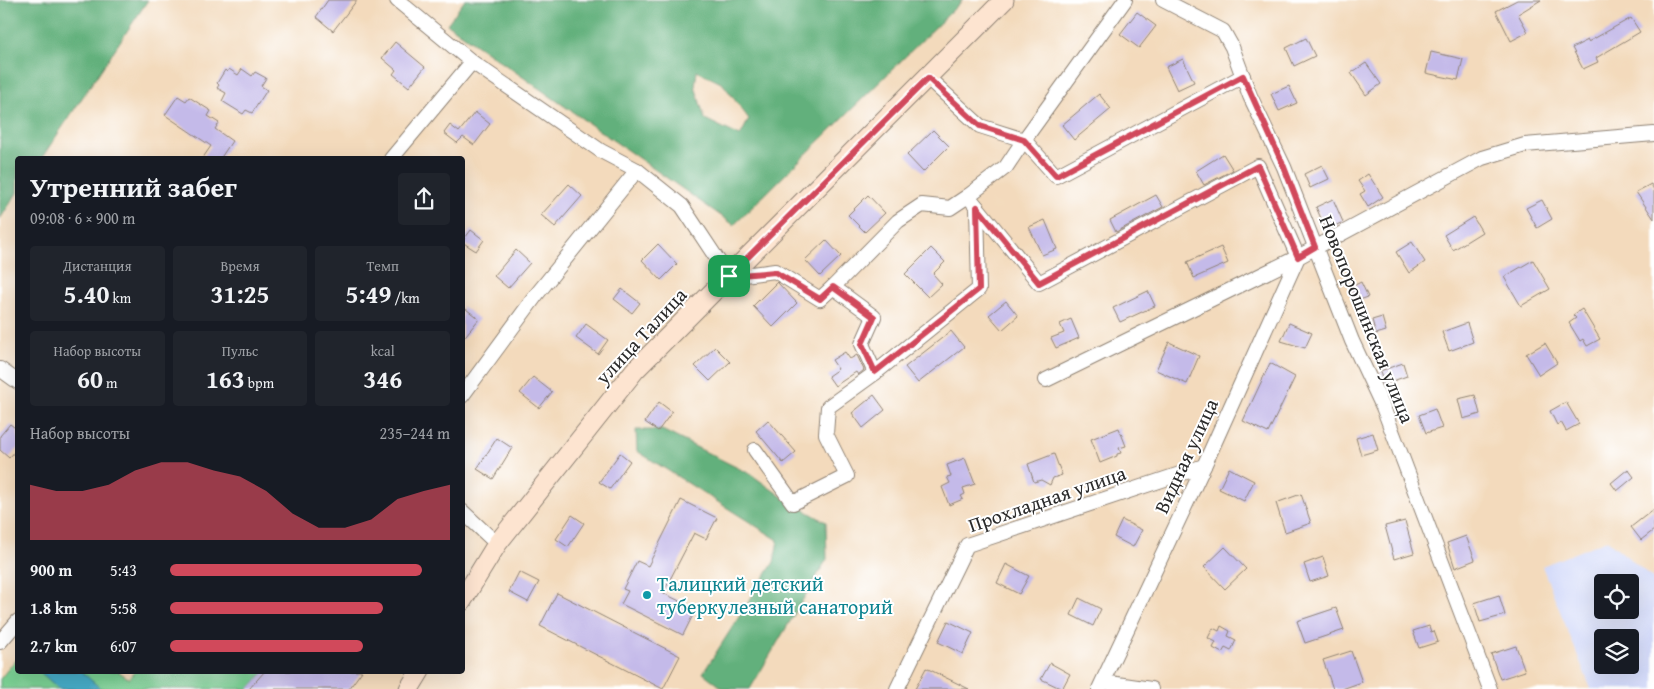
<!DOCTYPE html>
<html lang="ru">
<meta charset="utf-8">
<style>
:root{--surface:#171b24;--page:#20242c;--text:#f1f3f6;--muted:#9ea1a6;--accent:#d1495b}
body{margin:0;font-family:"Gentium Book Plus",serif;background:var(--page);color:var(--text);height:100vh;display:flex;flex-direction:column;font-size:19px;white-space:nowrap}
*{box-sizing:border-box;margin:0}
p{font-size:16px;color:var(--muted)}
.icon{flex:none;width:28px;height:28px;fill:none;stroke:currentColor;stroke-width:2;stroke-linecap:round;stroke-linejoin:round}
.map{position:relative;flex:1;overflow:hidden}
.side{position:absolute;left:15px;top:156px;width:450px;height:518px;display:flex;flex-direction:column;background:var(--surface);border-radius:5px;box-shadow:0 5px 20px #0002}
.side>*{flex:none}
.controls{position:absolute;left:1594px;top:574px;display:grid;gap:10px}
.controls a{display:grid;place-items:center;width:45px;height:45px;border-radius:5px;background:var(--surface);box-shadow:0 5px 20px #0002;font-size:25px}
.pin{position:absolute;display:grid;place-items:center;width:42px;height:42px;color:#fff;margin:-21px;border-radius:10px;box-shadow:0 2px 8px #0006}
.round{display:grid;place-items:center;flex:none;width:52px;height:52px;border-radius:5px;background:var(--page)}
.overview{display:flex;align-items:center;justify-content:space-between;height:85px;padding:0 15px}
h1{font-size:28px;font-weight:700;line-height:38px}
.stats{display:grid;grid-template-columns:repeat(3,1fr);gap:8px;height:85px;padding:5px 15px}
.stats div{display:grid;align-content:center;border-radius:5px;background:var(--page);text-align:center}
.stats b{font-size:25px;font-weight:700}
.stats small{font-size:14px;font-weight:400}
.stats p{font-size:14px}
.chart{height:140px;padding:10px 15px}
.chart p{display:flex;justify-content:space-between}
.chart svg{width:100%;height:90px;margin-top:5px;fill:var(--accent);opacity:.7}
ul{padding:0 15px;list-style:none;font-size:16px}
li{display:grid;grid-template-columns:80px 60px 1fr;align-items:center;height:38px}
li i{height:12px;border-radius:6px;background:var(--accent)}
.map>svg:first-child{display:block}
.built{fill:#d2d9f9;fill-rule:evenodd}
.green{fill:#78cd91;stroke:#527c5e}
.forest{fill:#62b07b;stroke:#466e53;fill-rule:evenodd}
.water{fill:#44a9c4;stroke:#386a78}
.building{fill:#c4bae9}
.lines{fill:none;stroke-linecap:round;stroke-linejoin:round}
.street-casing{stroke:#8f8274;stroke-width:16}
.secondary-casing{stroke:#8f8274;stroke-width:21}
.street{stroke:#fff;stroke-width:14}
.secondary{stroke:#fde4d0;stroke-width:19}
.route-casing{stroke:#fff;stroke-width:10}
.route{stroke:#d1495b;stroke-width:6}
.culture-dot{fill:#0f9aa8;stroke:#fff;stroke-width:2}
.labels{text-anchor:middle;stroke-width:4;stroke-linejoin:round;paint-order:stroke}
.street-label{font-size:20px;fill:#2b2b2b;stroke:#fff}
.culture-label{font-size:20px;fill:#0d838f;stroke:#fff;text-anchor:start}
</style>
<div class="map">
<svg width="1654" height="689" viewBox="0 0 1654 689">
<rect width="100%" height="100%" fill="#fff"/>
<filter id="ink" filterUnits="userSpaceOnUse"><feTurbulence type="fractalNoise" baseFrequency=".02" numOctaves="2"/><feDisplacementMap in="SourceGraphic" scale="10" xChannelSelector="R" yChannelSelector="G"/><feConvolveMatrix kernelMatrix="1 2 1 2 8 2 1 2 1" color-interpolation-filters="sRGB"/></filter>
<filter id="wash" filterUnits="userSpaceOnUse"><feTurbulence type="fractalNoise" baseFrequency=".0096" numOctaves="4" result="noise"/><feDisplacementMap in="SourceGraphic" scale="20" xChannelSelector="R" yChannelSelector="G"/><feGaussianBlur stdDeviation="1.12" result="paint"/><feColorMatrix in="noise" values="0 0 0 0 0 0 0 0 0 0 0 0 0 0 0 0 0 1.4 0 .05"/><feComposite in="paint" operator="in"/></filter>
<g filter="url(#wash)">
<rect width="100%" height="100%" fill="#f3dabc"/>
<path class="built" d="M1607,540l47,39v110h-63l-49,-123zM1602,582h28v28h-28zM1602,638h28v27h-28z"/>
<polygon class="green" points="17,658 18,671 118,671 129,679 135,671 265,671 249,689 0,689 0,679"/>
<g class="forest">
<polygon points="0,0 148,0 41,159 18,159 17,193 0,219"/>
<path d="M465,0h498l-229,225 -287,-201zM697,71l26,13 26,35 -9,17 -35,-17 -10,-33z"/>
<polygon points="636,430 662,430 752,475 785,499 826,522 827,559 750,689 724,689 703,673 774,562 778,540 637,451"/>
</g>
<polygon class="water" points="39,671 81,671 101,689 59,689"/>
<g id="blocks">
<g class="building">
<polygon points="328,0 357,0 333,31 316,17"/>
<polygon points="1517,0 1541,0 1518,14 1528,32 1511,41 1496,11"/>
<polygon points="1137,12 1156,26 1139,48 1120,34"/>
<polygon points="1631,18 1640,32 1596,58 1598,62 1583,69 1572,48 1588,40 1588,42"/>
<polygon points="1306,38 1315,56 1294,66 1286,48"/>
<polygon points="395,42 425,67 409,87 393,74 396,70 382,58"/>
<polygon points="1431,52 1463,59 1458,80 1426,73"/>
<polygon points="1183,59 1194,82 1177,90 1166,67"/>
<polygon points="1366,63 1381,84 1366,95 1351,73"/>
<polygon points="229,69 238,75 242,69 252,76 255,72 266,78 261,86 267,90 252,113 246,110 243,114 222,101 226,93 217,88 219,85 217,83 225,70 227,72"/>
<polygon points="1289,86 1297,103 1279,111 1271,94"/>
<polygon points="1099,94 1111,109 1074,140 1062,125"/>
<polygon points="178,96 186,101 189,97 211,111 208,116 219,123 215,129 232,141 220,159 202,159 211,146 165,115"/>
<polygon points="475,112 490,124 474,145 463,137 457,143 444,133 450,125 459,132"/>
<polygon points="933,130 949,146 923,172 907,155"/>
<polygon points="1223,154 1233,170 1204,185 1196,171"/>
<polygon points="1322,165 1329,179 1310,188 1304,174"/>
<polygon points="1368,174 1383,197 1368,207 1360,194 1365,191 1358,181"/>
<polygon points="569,184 582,196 555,227 541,215"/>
<polygon points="1651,184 1654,190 1654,219 1636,192"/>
<polygon points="868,195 885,213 865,232 848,215"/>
<polygon points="1156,195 1163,207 1116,232 1110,220"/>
<polygon points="1333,199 1343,222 1326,230 1316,207"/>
<polygon points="1542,200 1552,219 1537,228 1526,208"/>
<polygon points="1473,217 1482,232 1453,250 1444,235"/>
<polygon points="1045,220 1057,249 1042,255 1029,227"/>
<polygon points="471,230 484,240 476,251 462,242"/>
<polygon points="826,240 841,256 820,276 805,260"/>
<polygon points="1412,242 1425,262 1409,273 1396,252"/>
<polygon points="658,244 677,264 661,280 642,260"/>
<polygon points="1221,247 1228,263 1194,278 1187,262"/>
<polygon points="931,248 945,262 933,274 942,284 928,297 905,274"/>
<polygon points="516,250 530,263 508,288 494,276"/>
<polygon points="1533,260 1550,289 1521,306 1504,277"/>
<polygon points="777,282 797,303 773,327 753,306"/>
<polygon points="1361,282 1368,297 1357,301 1351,287"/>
<polygon points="622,289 640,303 632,313 614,299"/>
<polygon points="1148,291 1155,306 1120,322 1113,308"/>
<polygon points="1006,301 1018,316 1002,330 989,315"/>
<polygon points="462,306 479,319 462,340"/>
<polygon points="1582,309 1600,339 1587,346 1583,339 1580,341 1569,323 1576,318 1573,315"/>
<polygon points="1382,317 1386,331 1376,334 1372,320"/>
<polygon points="1071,319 1079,338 1056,348 1051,338 1064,333 1060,324"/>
<polygon points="1289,323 1312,333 1305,348 1281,341"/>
<polygon points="1467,323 1473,342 1449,351 1442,332"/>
<polygon points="586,324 608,340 598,354 576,338"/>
<polygon points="951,331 964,347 918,383 905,367"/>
<polygon points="1169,342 1199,356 1187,384 1156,370"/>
<polygon points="1545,343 1557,363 1539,375 1526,354"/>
<polygon points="715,347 730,362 710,381 695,366"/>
<polygon points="845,352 850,359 857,355 864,370 858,375 856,372 835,386 828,376 838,369 832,360"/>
<polygon points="1270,363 1295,377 1268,433 1243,421"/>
<polygon points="1403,363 1407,376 1384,384 1380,371"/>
<polygon points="533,377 552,392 539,408 520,393"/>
<polygon points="874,395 885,410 863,428 852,413"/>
<polygon points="1475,395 1480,414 1463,419 1458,399"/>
<polygon points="659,402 672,412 658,431 645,422"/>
<polygon points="1566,402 1579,424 1566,431 1561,422 1557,425 1550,411"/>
<polygon points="1435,409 1442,428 1426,433 1419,415"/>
<polygon points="768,420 796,452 783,463 756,431"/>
<polygon points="10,424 18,430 18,448 9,458 0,450 0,436"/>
<polygon points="1119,428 1126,446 1119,448 1121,453 1117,454 1117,456 1100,463 1091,439"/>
<polygon points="1373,433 1378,450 1361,455 1356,438"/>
<polygon points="497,438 512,448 493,479 477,469"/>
<polygon points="620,453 630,461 610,489 599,482"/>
<polygon points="1054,454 1062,475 1053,478 1050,485 1041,480 1034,482 1028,464"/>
<polygon points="965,458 975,484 963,488 965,494 961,496 963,499 949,505 942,487 950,483 947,477 951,476 947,465"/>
<polygon points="1229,468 1254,481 1244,501 1219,489"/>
<polygon points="1628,469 1634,477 1617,491 1611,483"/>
<polygon points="1301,494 1311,523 1285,532 1276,503"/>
<polygon points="681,500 717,518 706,539 694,533 663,593 696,609 683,635 621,604 628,591 623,589 637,561 648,566"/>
<polygon points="1654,509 1654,530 1641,540 1631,527"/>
<polygon points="572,515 584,523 568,547 556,539"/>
<polygon points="1122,520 1142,530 1133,547 1114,537"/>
<polygon points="1405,521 1414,553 1394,559 1385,526"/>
<polygon points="1466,536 1475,560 1455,568 1447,543"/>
<polygon points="1225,547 1246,569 1225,589 1204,567"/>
<polygon points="1323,557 1329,576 1310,582 1304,564"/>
<polygon points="1006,564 1029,576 1019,594 997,583"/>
<polygon points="519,572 539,582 528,602 509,592"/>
<polygon points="557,593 680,656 663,689 540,626"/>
<polygon points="1499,595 1505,615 1480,622 1474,603"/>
<polygon points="1079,598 1101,609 1093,626 1071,615"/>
<polygon points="1336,608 1344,630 1305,643 1297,621"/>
<polygon points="948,621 973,633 963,654 938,642"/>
<polygon points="1221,626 1230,631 1228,636 1236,640 1231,651 1225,648 1222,653 1213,648 1216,642 1208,638 1213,628 1219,631"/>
<polygon points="1429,626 1431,632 1434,631 1438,642 1419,648 1413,631"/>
<polygon points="1516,646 1525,671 1500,679 1491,654"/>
<polygon points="1351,651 1362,682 1342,689 1333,689 1323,660"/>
<polygon points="1050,663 1070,674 1062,689 1041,679"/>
<polygon points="926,668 969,689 915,689"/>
<polygon points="265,671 362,671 349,689 249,689"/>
</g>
</g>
</g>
<g filter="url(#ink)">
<use href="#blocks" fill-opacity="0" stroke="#8f8274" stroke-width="1"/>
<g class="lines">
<g class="street-casing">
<g id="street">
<polyline points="397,0 472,62 601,151 637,170 682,206 729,277 775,271 820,299 833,287 874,317 862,344 875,373 979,289 977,207"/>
<polyline points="1125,0 1024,140 1056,176 1243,76"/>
<polyline points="1163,0 1223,31 1232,47 1250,96 1284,167 1352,341 1383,407 1490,689"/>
<polyline points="391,159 472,62"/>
<polyline points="968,196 1039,283 1258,166 1298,257 1046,380"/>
<polyline points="833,287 898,221 922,205 950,208 968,196 1006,167 1024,140 980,126 928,78"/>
<polyline points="0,369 18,382"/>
<polyline points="462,396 537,294 637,170"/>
<polyline points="755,450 793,503 847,476 826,434 828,407 875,373"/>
<polyline points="462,511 497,544"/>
<polyline points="0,642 18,621"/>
<polyline points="1103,682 1151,689"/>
<polyline points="897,689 967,545 1204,466"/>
<polyline points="1099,689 1204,466 1298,257 1482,158 1525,145 1654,134"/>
</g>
</g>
<g class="secondary-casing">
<g id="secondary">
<polyline points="462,601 497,544 635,370 1004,0"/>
<polyline points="409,689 420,671"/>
</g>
</g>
<use href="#street" class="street"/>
<use href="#secondary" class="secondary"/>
</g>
</g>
<g class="lines" filter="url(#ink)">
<g class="route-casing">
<polygon id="route" points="1243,76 1284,167 1315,247 1298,257 1258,166 1039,283 977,207 979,289 875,372 862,344 874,317 833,287 820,299 775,272 729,276 928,78 980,126 1024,140 1056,176"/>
</g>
<use href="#route" class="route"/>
</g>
<circle class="culture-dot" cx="647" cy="595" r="5"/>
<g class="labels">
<g class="street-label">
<text transform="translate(1367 319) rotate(68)" y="7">Новопорошинская улица</text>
<text transform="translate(641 336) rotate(-47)" y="7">улица Талица</text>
<text transform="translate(1186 456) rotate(-65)" y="7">Видная улица</text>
<text transform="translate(1047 499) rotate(-19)" y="7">Прохладная улица</text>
</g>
<g class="culture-label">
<text x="657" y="591">Талицкий детский<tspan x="657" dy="23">туберкулезный санаторий</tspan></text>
</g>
</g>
</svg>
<div class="controls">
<a><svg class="icon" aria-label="locate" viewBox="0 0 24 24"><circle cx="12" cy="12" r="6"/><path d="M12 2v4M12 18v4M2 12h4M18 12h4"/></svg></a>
<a><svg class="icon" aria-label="layers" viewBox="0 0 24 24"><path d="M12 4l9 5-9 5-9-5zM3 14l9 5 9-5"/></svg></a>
</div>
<div class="pin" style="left:729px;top:276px;background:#1e9e55"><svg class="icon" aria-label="arrive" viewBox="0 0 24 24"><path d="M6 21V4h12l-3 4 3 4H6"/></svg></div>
<section class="side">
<div class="overview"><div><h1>Утренний забег</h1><p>09:08 · 6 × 900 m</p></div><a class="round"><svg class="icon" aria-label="share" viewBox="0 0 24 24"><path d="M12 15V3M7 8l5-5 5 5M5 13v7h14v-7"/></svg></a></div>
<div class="stats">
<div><p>Дистанция</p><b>5.40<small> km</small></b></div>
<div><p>Время</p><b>31:25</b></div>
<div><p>Темп</p><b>5:49<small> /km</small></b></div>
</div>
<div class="stats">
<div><p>Набор высоты</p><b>60<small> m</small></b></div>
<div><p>Пульс</p><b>163<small> bpm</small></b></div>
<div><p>kcal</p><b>346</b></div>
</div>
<div class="chart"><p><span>Набор высоты</span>235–244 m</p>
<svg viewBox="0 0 160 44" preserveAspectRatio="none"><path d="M0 44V17L10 20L20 20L30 17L40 10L50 6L60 6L70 10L80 13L90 20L100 31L110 38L120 38L130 34L140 24L150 20L160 17V44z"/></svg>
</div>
<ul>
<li><b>900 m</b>5:43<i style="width:90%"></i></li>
<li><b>1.8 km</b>5:58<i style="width:76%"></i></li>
<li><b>2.7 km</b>6:07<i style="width:69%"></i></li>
</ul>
</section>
</div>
